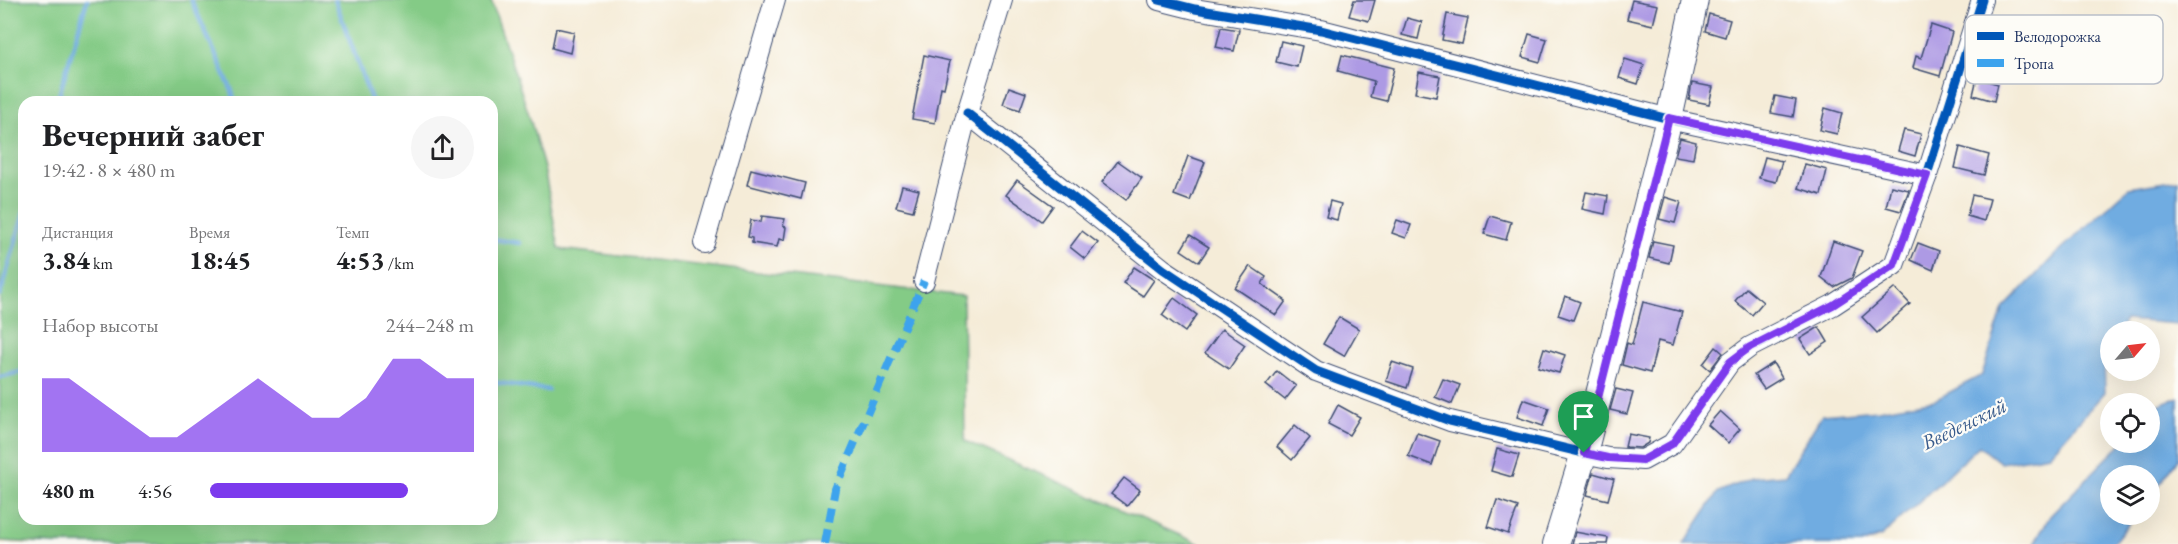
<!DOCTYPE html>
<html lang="ru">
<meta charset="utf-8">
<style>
:root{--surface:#fff;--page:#f6f6f6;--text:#202124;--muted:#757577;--accent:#7c3aed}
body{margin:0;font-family:"EB Garamond",serif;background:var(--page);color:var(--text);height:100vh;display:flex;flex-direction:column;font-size:22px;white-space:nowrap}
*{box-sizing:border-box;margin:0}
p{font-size:20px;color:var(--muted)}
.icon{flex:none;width:33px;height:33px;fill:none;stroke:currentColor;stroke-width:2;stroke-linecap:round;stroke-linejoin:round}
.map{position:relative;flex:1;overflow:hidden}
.details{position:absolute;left:18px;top:96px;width:480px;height:429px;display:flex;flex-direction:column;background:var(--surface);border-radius:18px;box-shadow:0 6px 24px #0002}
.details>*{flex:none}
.needle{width:39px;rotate:62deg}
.tools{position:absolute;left:2100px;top:321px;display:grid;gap:12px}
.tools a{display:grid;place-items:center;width:60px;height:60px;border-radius:50%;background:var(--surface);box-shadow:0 6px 24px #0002;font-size:30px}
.pin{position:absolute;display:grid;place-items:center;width:51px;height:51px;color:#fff;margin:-62px -26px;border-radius:50% 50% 50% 0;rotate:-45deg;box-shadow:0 0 6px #0007}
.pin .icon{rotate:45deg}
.round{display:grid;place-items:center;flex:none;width:63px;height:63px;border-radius:32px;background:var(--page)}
.headline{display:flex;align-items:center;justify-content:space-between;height:102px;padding:0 24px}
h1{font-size:33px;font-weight:700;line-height:45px}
.metrics{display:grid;grid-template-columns:repeat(3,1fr);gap:9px;height:102px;padding:6px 24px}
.metrics div{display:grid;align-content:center}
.metrics b{font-size:26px;font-weight:700}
.metrics small{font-size:16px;font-weight:400}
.metrics p{font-size:16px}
.chart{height:168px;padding:12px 24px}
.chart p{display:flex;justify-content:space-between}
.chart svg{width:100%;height:108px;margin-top:6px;fill:var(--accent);opacity:.7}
ul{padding:0 24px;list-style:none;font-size:20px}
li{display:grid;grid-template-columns:96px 72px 1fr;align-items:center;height:45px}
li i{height:15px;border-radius:8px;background:var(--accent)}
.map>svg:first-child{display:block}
.green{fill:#84cb86;stroke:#507d72;stroke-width:1.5;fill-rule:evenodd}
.water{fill:#6face1;stroke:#456ea0;stroke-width:1.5}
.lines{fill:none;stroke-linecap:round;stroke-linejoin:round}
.stream{stroke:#6face1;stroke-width:4.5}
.building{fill:#ad9ae4}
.minor-casing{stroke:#3c4b70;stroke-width:22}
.major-casing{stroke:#3c4b70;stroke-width:28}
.minor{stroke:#fff;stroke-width:20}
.major{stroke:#fff;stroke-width:26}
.quiet{stroke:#3da3ed;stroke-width:8;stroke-dasharray:15 8;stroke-linecap:butt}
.cycleway-casing{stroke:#fdfcf7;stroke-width:13}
.cycleway{stroke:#0057b8;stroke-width:9}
.route-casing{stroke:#fff;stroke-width:12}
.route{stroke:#7c3aed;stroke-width:8}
.labels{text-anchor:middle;stroke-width:4.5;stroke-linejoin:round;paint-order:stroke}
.water-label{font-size:21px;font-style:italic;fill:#385b8c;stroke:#fdfcf7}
.key{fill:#fdfcf7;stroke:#b9bec9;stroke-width:1.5}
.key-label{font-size:16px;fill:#1b2f5e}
</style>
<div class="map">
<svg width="2178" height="544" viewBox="0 0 2178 544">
<rect width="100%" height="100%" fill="#fdfcf7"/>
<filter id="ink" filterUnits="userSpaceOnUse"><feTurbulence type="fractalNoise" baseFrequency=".0167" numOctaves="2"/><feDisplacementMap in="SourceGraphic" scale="12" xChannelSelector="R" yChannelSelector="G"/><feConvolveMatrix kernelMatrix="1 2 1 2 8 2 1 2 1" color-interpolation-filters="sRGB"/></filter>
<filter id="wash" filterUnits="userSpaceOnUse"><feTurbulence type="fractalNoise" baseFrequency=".008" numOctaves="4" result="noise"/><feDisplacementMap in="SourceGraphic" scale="24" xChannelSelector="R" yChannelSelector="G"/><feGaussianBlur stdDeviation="1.35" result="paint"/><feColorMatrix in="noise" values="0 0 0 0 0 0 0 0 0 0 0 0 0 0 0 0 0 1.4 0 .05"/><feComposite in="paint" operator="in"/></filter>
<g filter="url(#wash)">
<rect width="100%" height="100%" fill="#f5ecd8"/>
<path class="green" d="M0,0h491l38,115 15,53 15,81 404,47 2,145 235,103h-1143l-57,-3zM24,102h468v417h-468z"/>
<g class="water">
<polygon points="2178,180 2178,324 2125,320 2119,331 2110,332 2110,345 2104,357 2105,392 2049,455 2001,463 1979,446 1882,536 1861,544 1684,544 1718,492 1752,478 1785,475 1822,415 1878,410 1935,400 1982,375 2003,309 2057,253 2129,188"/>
<polygon points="2178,397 2178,459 2150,497 2150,476 2110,476 2110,514 2136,515 2112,544 2034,544 2050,516 2122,443 2150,442 2150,413 2156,406"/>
</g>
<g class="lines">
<g class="stream">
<polyline points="191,0 232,91 235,102"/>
<polyline points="335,0 372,102"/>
<polyline points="57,102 87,0"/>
<polyline points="492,239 520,243"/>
<polyline points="0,295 24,213"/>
<polyline points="0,377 24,371"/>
<polyline points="492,382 548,390"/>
</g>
</g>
<g id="blocks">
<g class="building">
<polygon points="1354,0 1375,0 1369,21 1349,16"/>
<polygon points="1632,0 1658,5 1653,25 1627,19"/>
<polygon points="1447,14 1468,18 1462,44 1442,40"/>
<polygon points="1709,14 1730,20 1725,37 1705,31"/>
<polygon points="1407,18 1422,22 1418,39 1402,35"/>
<polygon points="1931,25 1952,32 1940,76 1913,68 1916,56 1921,58"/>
<polygon points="1221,27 1239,30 1234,51 1216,47"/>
<polygon points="556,28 574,32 570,53 552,48"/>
<polygon points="1529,34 1547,39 1540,62 1522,57"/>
<polygon points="1281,41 1302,46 1297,67 1276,62"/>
<polygon points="924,55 950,61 944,88 941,87 935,123 912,119"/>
<polygon points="1342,55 1394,68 1386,101 1370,97 1374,81 1338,71"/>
<polygon points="1625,59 1644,65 1638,84 1619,78"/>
<polygon points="1419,72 1440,76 1436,97 1415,93"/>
<polygon points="1977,78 1998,84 1994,101 1973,95"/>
<polygon points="1692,83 1713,87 1709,104 1689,100"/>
<polygon points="1009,87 1026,93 1020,110 1003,104"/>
<polygon points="1775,96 1796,100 1793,117 1771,113"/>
<polygon points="1825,108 1842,113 1837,134 1820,130"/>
<polygon points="1904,130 1921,134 1915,156 1898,151"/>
<polygon points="1680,138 1696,142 1693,159 1675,156"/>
<polygon points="1960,147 1989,155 1984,175 1955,168"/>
<polygon points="1188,156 1205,162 1190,201 1174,195"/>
<polygon points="1765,157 1782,161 1776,182 1759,178"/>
<polygon points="1118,161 1142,178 1126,200 1102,182"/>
<polygon points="1805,164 1827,170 1821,195 1798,188"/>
<polygon points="751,169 805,183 801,199 747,185"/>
<polygon points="1017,180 1053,206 1042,221 1006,195"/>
<polygon points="902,186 919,190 913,211 896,207"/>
<polygon points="1891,186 1909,190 1901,211 1886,207"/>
<polygon points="1586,192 1608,196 1605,214 1582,209"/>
<polygon points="1972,195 1990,199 1984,221 1967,216"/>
<polygon points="1665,197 1681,202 1675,223 1659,219"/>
<polygon points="1330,201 1341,204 1337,220 1326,217"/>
<polygon points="762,216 785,219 783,226 786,227 784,240 779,239 777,247 752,243 752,238 748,237 751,220 761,222"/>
<polygon points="1490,216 1511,222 1506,240 1484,234"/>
<polygon points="1397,220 1411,225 1406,238 1392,233"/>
<polygon points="1082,231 1098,243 1085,259 1070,247"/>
<polygon points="1190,235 1209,247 1199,262 1181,250"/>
<polygon points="1653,241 1673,245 1669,263 1649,258"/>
<polygon points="1833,241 1862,251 1852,278 1834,287 1821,277"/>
<polygon points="1918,243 1939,251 1933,270 1911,260"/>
<polygon points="1250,266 1266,277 1262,284 1286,301 1276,315 1235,288"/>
<polygon points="1134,267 1154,280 1143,296 1123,283"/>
<polygon points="1746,288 1763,302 1752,315 1735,301"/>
<polygon points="1895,288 1910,304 1877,333 1862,317"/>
<polygon points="1565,296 1580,302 1573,320 1558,315"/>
<polygon points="1174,298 1197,315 1185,332 1162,315"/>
<polygon points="1643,302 1682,312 1673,345 1658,341 1650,373 1622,365 1627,343 1632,345"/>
<polygon points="1339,317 1359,329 1344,356 1323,344"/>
<polygon points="1819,327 1828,342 1810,354 1800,339"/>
<polygon points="1222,329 1245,345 1229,369 1205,353"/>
<polygon points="1716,347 1723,353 1710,370 1703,364"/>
<polygon points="1544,348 1565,355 1559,373 1538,367"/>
<polygon points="1392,362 1413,369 1407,388 1386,381"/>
<polygon points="1773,363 1782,378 1764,389 1754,375"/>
<polygon points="1277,371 1296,386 1285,400 1266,385"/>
<polygon points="1443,379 1460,385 1452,404 1435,397"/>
<polygon points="1616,389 1633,393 1627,414 1610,410"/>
<polygon points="1523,399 1549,408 1543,426 1517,417"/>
<polygon points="1338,405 1360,417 1349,435 1328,424"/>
<polygon points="1720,411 1740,429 1728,443 1708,425"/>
<polygon points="1295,425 1310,438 1292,460 1277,447"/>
<polygon points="1417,433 1440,441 1432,465 1408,456"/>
<polygon points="1628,434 1649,438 1648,443 1640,448 1625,447"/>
<polygon points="1497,449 1519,455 1512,477 1491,471"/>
<polygon points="1593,473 1614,479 1608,500 1587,495"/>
<polygon points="1124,478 1140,490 1127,506 1111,494"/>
<polygon points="1497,500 1518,507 1508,534 1488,527"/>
<polygon points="1575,532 1608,538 1607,544 1572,544"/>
</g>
</g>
</g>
<g filter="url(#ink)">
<use href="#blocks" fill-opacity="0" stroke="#3c4b70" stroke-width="1.5"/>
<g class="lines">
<g class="minor-casing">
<g id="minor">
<polyline points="1159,0 1195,9 1321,30 1669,119 1927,175"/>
<polyline points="967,113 1163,269 1316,371 1450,421 1584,453 1608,458 1643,460 1672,444 1730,362 1750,347 1833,305 1894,265 1927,175 1982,0"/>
<polyline points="704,243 775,0"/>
<polyline points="924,281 967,113 1002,0"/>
</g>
</g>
<g class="major-casing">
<polyline id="major" points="1556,544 1584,453 1669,119 1695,0"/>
</g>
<use href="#minor" class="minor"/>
<use href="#major" class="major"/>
<polyline class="quiet" points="825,544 835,489 924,281"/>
<g class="cycleway-casing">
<g id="cycleway">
<polyline points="1159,0 1195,9 1321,30 1669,119 1927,175"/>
<polyline points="967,113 1163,269 1316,371 1450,421 1584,453 1608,458 1643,460 1672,444 1730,362 1750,347 1833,305 1894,265 1927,175 1982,0"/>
</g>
</g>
<use href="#cycleway" class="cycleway"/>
</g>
</g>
<g class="lines" filter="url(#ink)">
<g class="route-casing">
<polygon id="route" points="1669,118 1927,175 1894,265 1833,305 1750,347 1730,362 1672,444 1643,460 1608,458 1584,453"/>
</g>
<use href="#route" class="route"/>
</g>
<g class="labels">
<g class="water-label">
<text transform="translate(1964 424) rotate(-26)" y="7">Введенский</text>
</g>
</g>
<rect x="1965" y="15" width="198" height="69" rx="9" class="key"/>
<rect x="1977" y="32" width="27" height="8" fill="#0057b8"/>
<rect x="1977" y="59" width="27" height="8" fill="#3da3ed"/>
<g class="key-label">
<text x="2014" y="42">Велодорожка</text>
<text x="2014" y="69">Тропа</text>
</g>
</svg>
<div class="tools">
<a><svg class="needle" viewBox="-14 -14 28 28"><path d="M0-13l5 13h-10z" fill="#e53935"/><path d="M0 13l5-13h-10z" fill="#757577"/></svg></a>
<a><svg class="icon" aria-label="locate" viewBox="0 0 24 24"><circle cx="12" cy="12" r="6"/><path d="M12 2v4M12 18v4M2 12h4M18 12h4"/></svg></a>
<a><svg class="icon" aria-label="layers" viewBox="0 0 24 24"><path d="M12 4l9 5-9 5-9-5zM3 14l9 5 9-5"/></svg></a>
</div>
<div class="pin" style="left:1584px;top:453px;background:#1e9e55"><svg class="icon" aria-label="arrive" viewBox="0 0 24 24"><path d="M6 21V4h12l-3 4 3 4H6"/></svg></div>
<section class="details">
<div class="headline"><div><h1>Вечерний забег</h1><p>19:42 · 8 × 480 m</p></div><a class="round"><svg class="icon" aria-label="share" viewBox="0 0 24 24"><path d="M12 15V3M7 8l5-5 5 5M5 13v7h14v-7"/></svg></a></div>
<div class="metrics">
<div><p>Дистанция</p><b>3.84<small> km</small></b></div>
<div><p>Время</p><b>18:45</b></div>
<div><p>Темп</p><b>4:53<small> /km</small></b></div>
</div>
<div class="chart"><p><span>Набор высоты</span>244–248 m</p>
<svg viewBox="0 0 160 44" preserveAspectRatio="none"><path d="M0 44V14L10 14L20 22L30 30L40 38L50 38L60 30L70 22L80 14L90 22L100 30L110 30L120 22L130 6L140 6L150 14L160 14V44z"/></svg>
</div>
<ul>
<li><b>480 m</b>4:56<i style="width:75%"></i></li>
</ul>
</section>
</div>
